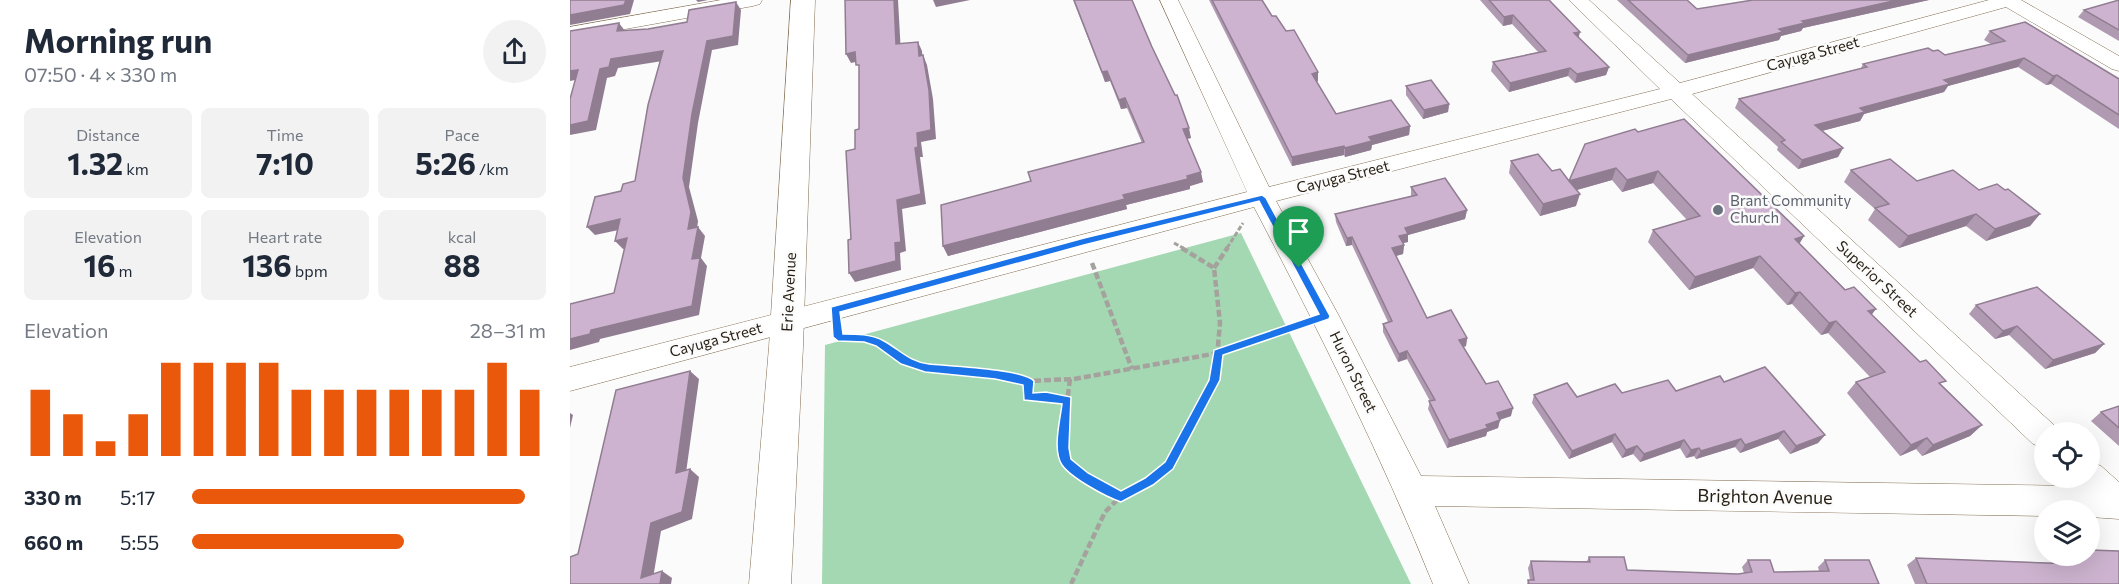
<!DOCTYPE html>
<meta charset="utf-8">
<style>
:root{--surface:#fff;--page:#f2f2f3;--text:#1f2937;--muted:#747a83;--accent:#ea580c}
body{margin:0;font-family:Commissioner,sans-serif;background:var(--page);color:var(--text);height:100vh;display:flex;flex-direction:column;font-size:22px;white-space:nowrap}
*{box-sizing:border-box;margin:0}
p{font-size:20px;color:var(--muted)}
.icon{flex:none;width:33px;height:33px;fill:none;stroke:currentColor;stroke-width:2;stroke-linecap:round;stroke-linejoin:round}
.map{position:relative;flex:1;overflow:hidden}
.side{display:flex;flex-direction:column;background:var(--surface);width:570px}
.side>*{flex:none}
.fabs{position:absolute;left:1464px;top:422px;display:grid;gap:12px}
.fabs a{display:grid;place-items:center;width:66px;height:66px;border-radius:50%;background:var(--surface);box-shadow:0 6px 24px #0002;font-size:30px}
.pin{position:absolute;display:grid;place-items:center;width:51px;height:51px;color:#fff;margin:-62px -26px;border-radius:50% 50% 50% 0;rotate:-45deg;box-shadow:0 0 6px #0007}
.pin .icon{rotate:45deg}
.round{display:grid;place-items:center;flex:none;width:63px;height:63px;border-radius:32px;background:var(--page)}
.head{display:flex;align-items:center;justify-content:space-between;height:102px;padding:0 24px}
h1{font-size:33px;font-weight:700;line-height:45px}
.figures{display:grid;grid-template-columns:repeat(3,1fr);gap:9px;height:102px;padding:6px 24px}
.figures div{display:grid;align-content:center;border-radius:9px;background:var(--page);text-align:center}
.figures b{font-size:30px;font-weight:700}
.figures small{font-size:16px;font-weight:400}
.figures p{font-size:16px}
.chart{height:168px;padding:12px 24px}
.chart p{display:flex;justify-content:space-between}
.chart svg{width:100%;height:108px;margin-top:6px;stroke:var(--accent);stroke-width:6}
ul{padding:0 24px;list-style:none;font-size:20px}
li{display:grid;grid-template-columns:96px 72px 1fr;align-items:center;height:45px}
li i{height:15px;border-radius:8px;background:var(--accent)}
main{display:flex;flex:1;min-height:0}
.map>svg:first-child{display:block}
.green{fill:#a3d8b2}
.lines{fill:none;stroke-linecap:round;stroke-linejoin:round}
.minor-casing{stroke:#816c50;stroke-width:1}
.secondary-casing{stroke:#816c50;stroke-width:1}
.path-far1{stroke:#a5a29d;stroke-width:3;stroke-dasharray:5 2;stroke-linecap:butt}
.path{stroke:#a5a29d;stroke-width:4.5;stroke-dasharray:7 3;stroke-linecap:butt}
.minor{fill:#fff;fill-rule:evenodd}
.secondary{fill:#fff;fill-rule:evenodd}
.wall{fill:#b09ab2}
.shaded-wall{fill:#907d91}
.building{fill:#cdb3cf;stroke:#907d91;stroke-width:1.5}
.route{fill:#1a73e8;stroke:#fff;stroke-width:1.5;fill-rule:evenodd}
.worship-dot{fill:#6b7280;stroke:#fbfbfb;stroke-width:2}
.labels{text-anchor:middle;stroke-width:5;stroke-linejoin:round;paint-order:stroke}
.street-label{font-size:15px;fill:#261e12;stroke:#fbfbfb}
.worship-label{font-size:15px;fill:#5b616d;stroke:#fbfbfb;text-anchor:start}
.near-street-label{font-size:18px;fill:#261e12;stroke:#fbfbfb}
</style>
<main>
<section class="side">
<div class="head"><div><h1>Morning run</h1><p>07:50 · 4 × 330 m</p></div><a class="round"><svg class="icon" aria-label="share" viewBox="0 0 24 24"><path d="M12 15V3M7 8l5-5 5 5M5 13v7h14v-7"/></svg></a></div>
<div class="figures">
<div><p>Distance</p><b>1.32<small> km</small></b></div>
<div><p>Time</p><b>7:10</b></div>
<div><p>Pace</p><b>5:26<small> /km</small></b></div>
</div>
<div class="figures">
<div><p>Elevation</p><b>16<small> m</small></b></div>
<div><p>Heart rate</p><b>136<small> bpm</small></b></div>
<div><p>kcal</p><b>88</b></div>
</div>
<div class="chart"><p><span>Elevation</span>28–31 m</p>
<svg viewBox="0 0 160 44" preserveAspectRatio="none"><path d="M5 44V17M15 44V27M25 44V38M35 44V27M45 44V6M55 44V6M65 44V6M75 44V6M85 44V17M95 44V17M105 44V17M115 44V17M125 44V17M135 44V17M145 44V6M155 44V17"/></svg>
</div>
<ul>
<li><b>330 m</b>5:17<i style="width:94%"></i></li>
<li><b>660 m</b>5:55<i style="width:60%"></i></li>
</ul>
</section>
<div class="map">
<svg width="1549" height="584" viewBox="0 0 1549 584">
<rect width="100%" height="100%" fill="#fbfbfb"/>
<polygon class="green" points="671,233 841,584 252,584 255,345"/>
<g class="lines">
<g class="minor-casing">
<g id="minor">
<polygon points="151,0 192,0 190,4 183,6 0,39 0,27"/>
<path d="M590,0h18l91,187 391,-98 -91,-89h20l91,83 309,-83h32l98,56v15l-7,-2 -106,-62 -314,87 363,332 3,6h-14v16l-11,-4 -362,-345 -395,102 63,115 82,160 658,10 -5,-9h16v-15l11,4 18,16v37l-29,-2v-7h-46v6l-609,-10 34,78h-36c-52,-129 -114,-253 -179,-377l-684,184v-24l677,-175z"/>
</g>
</g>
<g class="secondary-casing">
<polygon id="secondary" points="221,0 245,0 233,347 221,584 179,584 199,347"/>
</g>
<g class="path-far1">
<polyline points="604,243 613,248"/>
<polyline points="657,248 673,223"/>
</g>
<g class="path">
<polyline points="522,263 562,369"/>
<polyline points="644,268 658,247"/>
<polyline points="268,331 269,337 295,338 309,342 335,361 355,368 425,375 458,381 504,379 648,353 731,325"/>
<polyline points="500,379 493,434 496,462 513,477 551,497"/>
<polyline points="458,381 458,397 497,400"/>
<polyline points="501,584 535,512 553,494 579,481 599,465 645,380 650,323 644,268 610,247"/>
</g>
<use href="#minor" class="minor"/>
<use href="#secondary" class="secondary"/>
</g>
<g class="wall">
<polygon points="503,0 562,0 621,138 617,139 633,182 620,186 620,189 556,205 557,209 378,256 373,246 461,181 572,143 557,108 551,109 540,81 535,82"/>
<polygon points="639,0 692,0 702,16 716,31 748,81 746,82 766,114 840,126 839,135 802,145 801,150 775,157 774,155 722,166"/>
<polygon points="910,0 979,0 1009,38 1039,67 1036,75 1005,83 998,76 939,92 921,71 923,62 968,52 942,24 933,26"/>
<polygon points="1047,0 1117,0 1127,9 1183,0 1359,0 1233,28 1231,31 1211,36 1209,40 1115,63"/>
<polygon points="1549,0 1549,41 1508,17 1514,10"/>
<polygon points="1420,31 1549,79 1549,129 1481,84 1476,85 1448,67 1378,86 1374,92 1294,114 1290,121 1252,131 1273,148 1268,157 1228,169 1207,150 1208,147 1165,108 1169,99 1291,68 1293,64 1363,51 1375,55 1421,44 1414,40"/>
<polygon points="836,86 879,104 878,112 853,119 836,95"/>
<polygon points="1068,132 1234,236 1229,243 1412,425 1400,436 1352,456 1346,449 1330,456 1277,393 1286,382 1300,377 1258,333 1251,335 1222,304 1217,305 1183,268 1119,290 1078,242 1083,230 1117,220 1083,183 1052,192 1042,180 1007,190 1006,206 970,216 939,173 941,161 982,171 999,181"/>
<polygon points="1281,170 1347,181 1409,190 1435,190 1470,214 1460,226 1416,241 1396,226 1329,248 1298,220 1305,209 1274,182"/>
<polygon points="841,187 897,210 895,219 838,235 838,242 833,243 834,245 833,254 826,256 857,318 897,338 896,346 893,347 916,384 941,416 930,420 928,428 917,432 916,436 877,448 858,409 860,401 837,359 828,362 813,332 813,324 818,322 782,245 776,246 766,222 765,214 841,196"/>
<polygon points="1406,305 1534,344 1525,353 1475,369 1439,335 1425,339 1399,314"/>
<polygon points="1154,382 1255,435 1248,443 1220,454 1208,439 1170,453 1165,447 1126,459 1124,456 1116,458 1110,448 1070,462 1063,454 1052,458 1042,442 999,459 962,403 964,395 1007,397 1052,393 1106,391"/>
<polygon points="1549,406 1549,446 1521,421 1531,412"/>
<polygon points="1486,555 1520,555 1549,584 1345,584 1337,565 1346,558 1487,563 1484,557"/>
<polygon points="1019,557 1057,570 1168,574 1174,573 1172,567 1178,560 1204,572 1249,571 1248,567 1255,560 1309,584 957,584 958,580 960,580 958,568 961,561 1017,561"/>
</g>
<g class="shaded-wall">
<polygon points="56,0 64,0 60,14 0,25 0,15"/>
<polygon points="126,0 138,0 128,2"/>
<polygon points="324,0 328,0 331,54 326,44"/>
<polygon points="363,0 400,0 366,7"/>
<polygon points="1328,0 1359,0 1233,28 1231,31 1211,36 1209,40 1115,63 1118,55 1232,21"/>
<polygon points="166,2 171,10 168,45 142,50 128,123 119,187 128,221 126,238 118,229 113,178 122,114 137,41"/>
<polygon points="943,15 942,24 933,26 934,17"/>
<polygon points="49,23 55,31 47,31"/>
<polygon points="1010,32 1008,40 1004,33"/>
<polygon points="348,42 352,51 353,66 349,56"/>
<polygon points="93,51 99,60 48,68 45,76 37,78 26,130 0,135 0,125 30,69 41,59"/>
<polygon points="285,52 290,61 281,63 276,54"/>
<polygon points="353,55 357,65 363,99 366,139 351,142 353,157 350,157 356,204 332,209 336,251 330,253 331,270 285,282 279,273 325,243 327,200 345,148"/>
<polygon points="1454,58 1448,67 1378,86 1374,92 1294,114 1290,121 1240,134 1245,125 1290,108 1374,80"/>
<polygon points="1039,67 1036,75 1005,83 1007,74"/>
<polygon points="1000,68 998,76 939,92 940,83"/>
<polygon points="8,70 15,78 0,81 0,71"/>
<polygon points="537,71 540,81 535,82 532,72"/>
<polygon points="748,72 748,81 742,83 742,74"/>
<polygon points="1487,75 1481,84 1476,85 1483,76"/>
<polygon points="555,98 557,108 551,109 549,100"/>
<polygon points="879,104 878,112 853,119 854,110"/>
<polygon points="840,126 839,135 802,145 801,150 775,157 775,148 799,137"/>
<polygon points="619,128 621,138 615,139 613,129"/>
<polygon points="774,146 774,155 722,166 722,157"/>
<polygon points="1273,148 1268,157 1228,169 1232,160"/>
<polygon points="1046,168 1042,180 996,193 999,181"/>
<polygon points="1088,171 1083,183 1052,192 1057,180"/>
<polygon points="631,172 633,182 620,186 620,189 556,205 557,209 378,256 373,246"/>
<polygon points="1010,194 1006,206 970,216 973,204"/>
<polygon points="897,210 895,219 838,235 838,242 828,244 829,236 835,228"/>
<polygon points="1406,214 1396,226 1329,248 1338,236"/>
<polygon points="1470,214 1460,226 1416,241 1425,229"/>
<polygon points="50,219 58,228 25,235 17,227"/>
<polygon points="128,227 135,236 131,258 137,266 129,315 30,339 29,342 0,350 0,339 21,330 122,259"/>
<polygon points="1234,236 1227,248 1225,239"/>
<polygon points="782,237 782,245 776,246 777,238"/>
<polygon points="57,238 65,247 53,249 45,241"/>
<polygon points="834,245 833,254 822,257 822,248"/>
<polygon points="1190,256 1183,268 1119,290 1125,277"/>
<polygon points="1230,292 1222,304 1217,305 1225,293"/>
<polygon points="1306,309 1297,321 1298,311"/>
<polygon points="1266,321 1258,333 1251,335 1259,323"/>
<polygon points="1447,326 1439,335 1425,339 1433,331"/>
<polygon points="897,338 896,346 888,349 889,340"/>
<polygon points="1534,344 1525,353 1475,369 1483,360"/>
<polygon points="837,351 837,359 828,362 829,354"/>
<polygon points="120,371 129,379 115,480 106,473"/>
<polygon points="943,408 941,416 925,421 927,413"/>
<polygon points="0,413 3,415 0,428"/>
<polygon points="930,420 928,428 917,432 916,436 877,448 879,440 916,425"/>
<polygon points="1412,425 1400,436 1352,456 1363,445"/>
<polygon points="1214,431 1208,439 1170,453 1175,445"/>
<polygon points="1045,434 1042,442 999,459 1002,451"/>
<polygon points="1255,435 1248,443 1220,454 1226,446"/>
<polygon points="1357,438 1346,449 1330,456 1341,445"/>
<polygon points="1171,439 1165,447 1126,459 1131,451"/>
<polygon points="1114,440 1110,448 1070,462 1074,454"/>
<polygon points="1067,446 1063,454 1052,458 1056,450"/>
<polygon points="1129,448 1124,456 1116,458 1121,450"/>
<polygon points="120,469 129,477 122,519 91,531 82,584 71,578 81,523"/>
<polygon points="92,571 102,578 101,584 90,584"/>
</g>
<g class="building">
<polygon points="0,0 56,0 54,5 0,15"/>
<polygon points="275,0 324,0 326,44 348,42 349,56 353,55 359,90 361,130 347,133 348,147 345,148 351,194 327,200 331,242 325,243 326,261 279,273 278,240 281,239 276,151 285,149 285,130 289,129 289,65 286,65 285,52 276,54"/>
<polygon points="504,0 562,0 582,47 605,95 607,95 619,128 613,129 631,172 617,176 618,179 553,195 555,199 373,246 371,205 461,181 458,172 574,142 555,98 549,100 537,71 532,72"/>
<polygon points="642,0 692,0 702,16 706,16 716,31 724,30 748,72 742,74 766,114 821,100 840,126 799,137 802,141 775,148 774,146 722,157"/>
<polygon points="919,0 979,0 1010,32 1004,33 1039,67 1007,74 1000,68 940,83 923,62 976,51 943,15 934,17"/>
<polygon points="1058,0 1117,0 1127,9 1183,0 1328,0 1232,21 1235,23 1209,29 1213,32 1118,55"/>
<polygon points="1549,0 1549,30 1514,10"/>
<polygon points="166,2 163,36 137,41 122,114 113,178 121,212 118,229 128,227 122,259 130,258 122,306 21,330 20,334 0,339 0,304 44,293 57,238 45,241 50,219 17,227 25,197 51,191 53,184 65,181 78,105 93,51 41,59 39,67 30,69 18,121 0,125 0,99 8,70 0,71 0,31 49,23 47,31 78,29 117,22 119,10"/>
<polygon points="1455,22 1549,79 1549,115 1487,75 1483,76 1454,58 1374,80 1380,84 1290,108 1295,112 1245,125 1273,148 1232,160 1211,142 1215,140 1169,99 1297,67 1293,64 1358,48 1363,51 1368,50 1375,55 1435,41 1420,31"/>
<polygon points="861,80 879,104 854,110 836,86"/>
<polygon points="1114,119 1234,236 1225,239 1275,290 1284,287 1306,309 1298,311 1350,362 1356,360 1376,381 1369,383 1412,425 1363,445 1357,438 1341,445 1286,382 1315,372 1266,321 1259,323 1230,292 1225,293 1190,256 1125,277 1083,230 1130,216 1088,171 1057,180 1046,168 999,181 1010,194 973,204 941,161 968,154 982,171 990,169 999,181 1015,144 1065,129 1068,132"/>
<polygon points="1320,159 1347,181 1383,170 1409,190 1427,184 1435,190 1438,189 1470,214 1425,229 1406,214 1338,236 1305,208 1319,204 1281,170"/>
<polygon points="875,178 897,210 835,228 838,234 829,236 834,245 822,248 857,318 881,310 897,338 889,340 916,384 928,381 943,408 927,413 930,420 916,425 918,428 879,440 859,401 865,400 837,351 829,354 813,324 822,321 782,237 777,238 765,214 847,195 841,187"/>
<polygon points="1467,287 1534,344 1483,360 1447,326 1433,331 1406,305"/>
<polygon points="1195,367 1255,435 1226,446 1214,431 1175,445 1171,439 1131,451 1129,448 1121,450 1114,440 1074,454 1067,446 1056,450 1045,434 1002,451 964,395 997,383 1007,397 1045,384 1052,393 1098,380 1106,391 1150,376 1154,382"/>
<polygon points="120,371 106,473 120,469 112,512 81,523 71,578 92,571 90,584 0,584 0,557 8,554 46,390"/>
<polygon points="1549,406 1549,428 1531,412"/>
<polygon points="1520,550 1549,551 1549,584 1357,584 1346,558 1502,564 1497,555 1520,555"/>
<polygon points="1019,557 1054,557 1057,570 1168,574 1182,572 1178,560 1200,560 1204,572 1259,571 1255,560 1299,560 1309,584 959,584 958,580 964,580 961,561 1020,562"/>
</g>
<path class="route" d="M692,195l4,3 64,118 -1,3 -106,36 -3,25 -47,89 -20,16 -32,17c-15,-5 -50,-24 -59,-37 -10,-15 -2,-44 0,-61l-38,-4 -1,-15 -28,-6 -70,-7 -24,-8 -25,-18 -12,-4 -26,-1 -5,-4 -2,-30 253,-69zM689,201l60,113 -105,36 -5,30 -44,82 -20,16 -24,13 -33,-18 -17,-14 -2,-11 2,-51 -25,-5 -13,1 1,-12c-10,-12 -86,-15 -105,-17 -19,-2 -29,-14 -45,-23 -12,-7 -28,-7 -41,-7l-3,-22 244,-67z"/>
<circle class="worship-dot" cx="1148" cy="210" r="6"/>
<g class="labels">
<g class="street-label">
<text transform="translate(1243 54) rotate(-15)" y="5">Cayuga Street</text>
<text transform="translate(773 177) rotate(-14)" y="5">Cayuga Street</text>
<text transform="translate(1307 279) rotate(43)" y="5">Superior Street</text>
<text transform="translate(219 292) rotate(-87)" y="5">Erie Avenue</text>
<text transform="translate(146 340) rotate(-15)" y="5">Cayuga Street</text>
<text transform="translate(783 372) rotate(64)" y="5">Huron Street</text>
</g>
<g class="worship-label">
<text x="1160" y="206">Brant Community<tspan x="1160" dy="17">Church</tspan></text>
</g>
<g class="near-street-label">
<text transform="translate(1195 497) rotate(1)" y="6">Brighton Avenue</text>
</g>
</g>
</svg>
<div class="fabs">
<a><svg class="icon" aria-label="locate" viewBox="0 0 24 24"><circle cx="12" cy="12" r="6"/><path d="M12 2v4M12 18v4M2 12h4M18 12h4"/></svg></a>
<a><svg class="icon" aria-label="layers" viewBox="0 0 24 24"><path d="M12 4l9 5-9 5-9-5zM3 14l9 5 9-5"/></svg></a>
</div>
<div class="pin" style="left:729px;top:268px;background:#1e9e55"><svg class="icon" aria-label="arrive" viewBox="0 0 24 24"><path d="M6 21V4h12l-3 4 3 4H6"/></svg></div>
</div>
</main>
